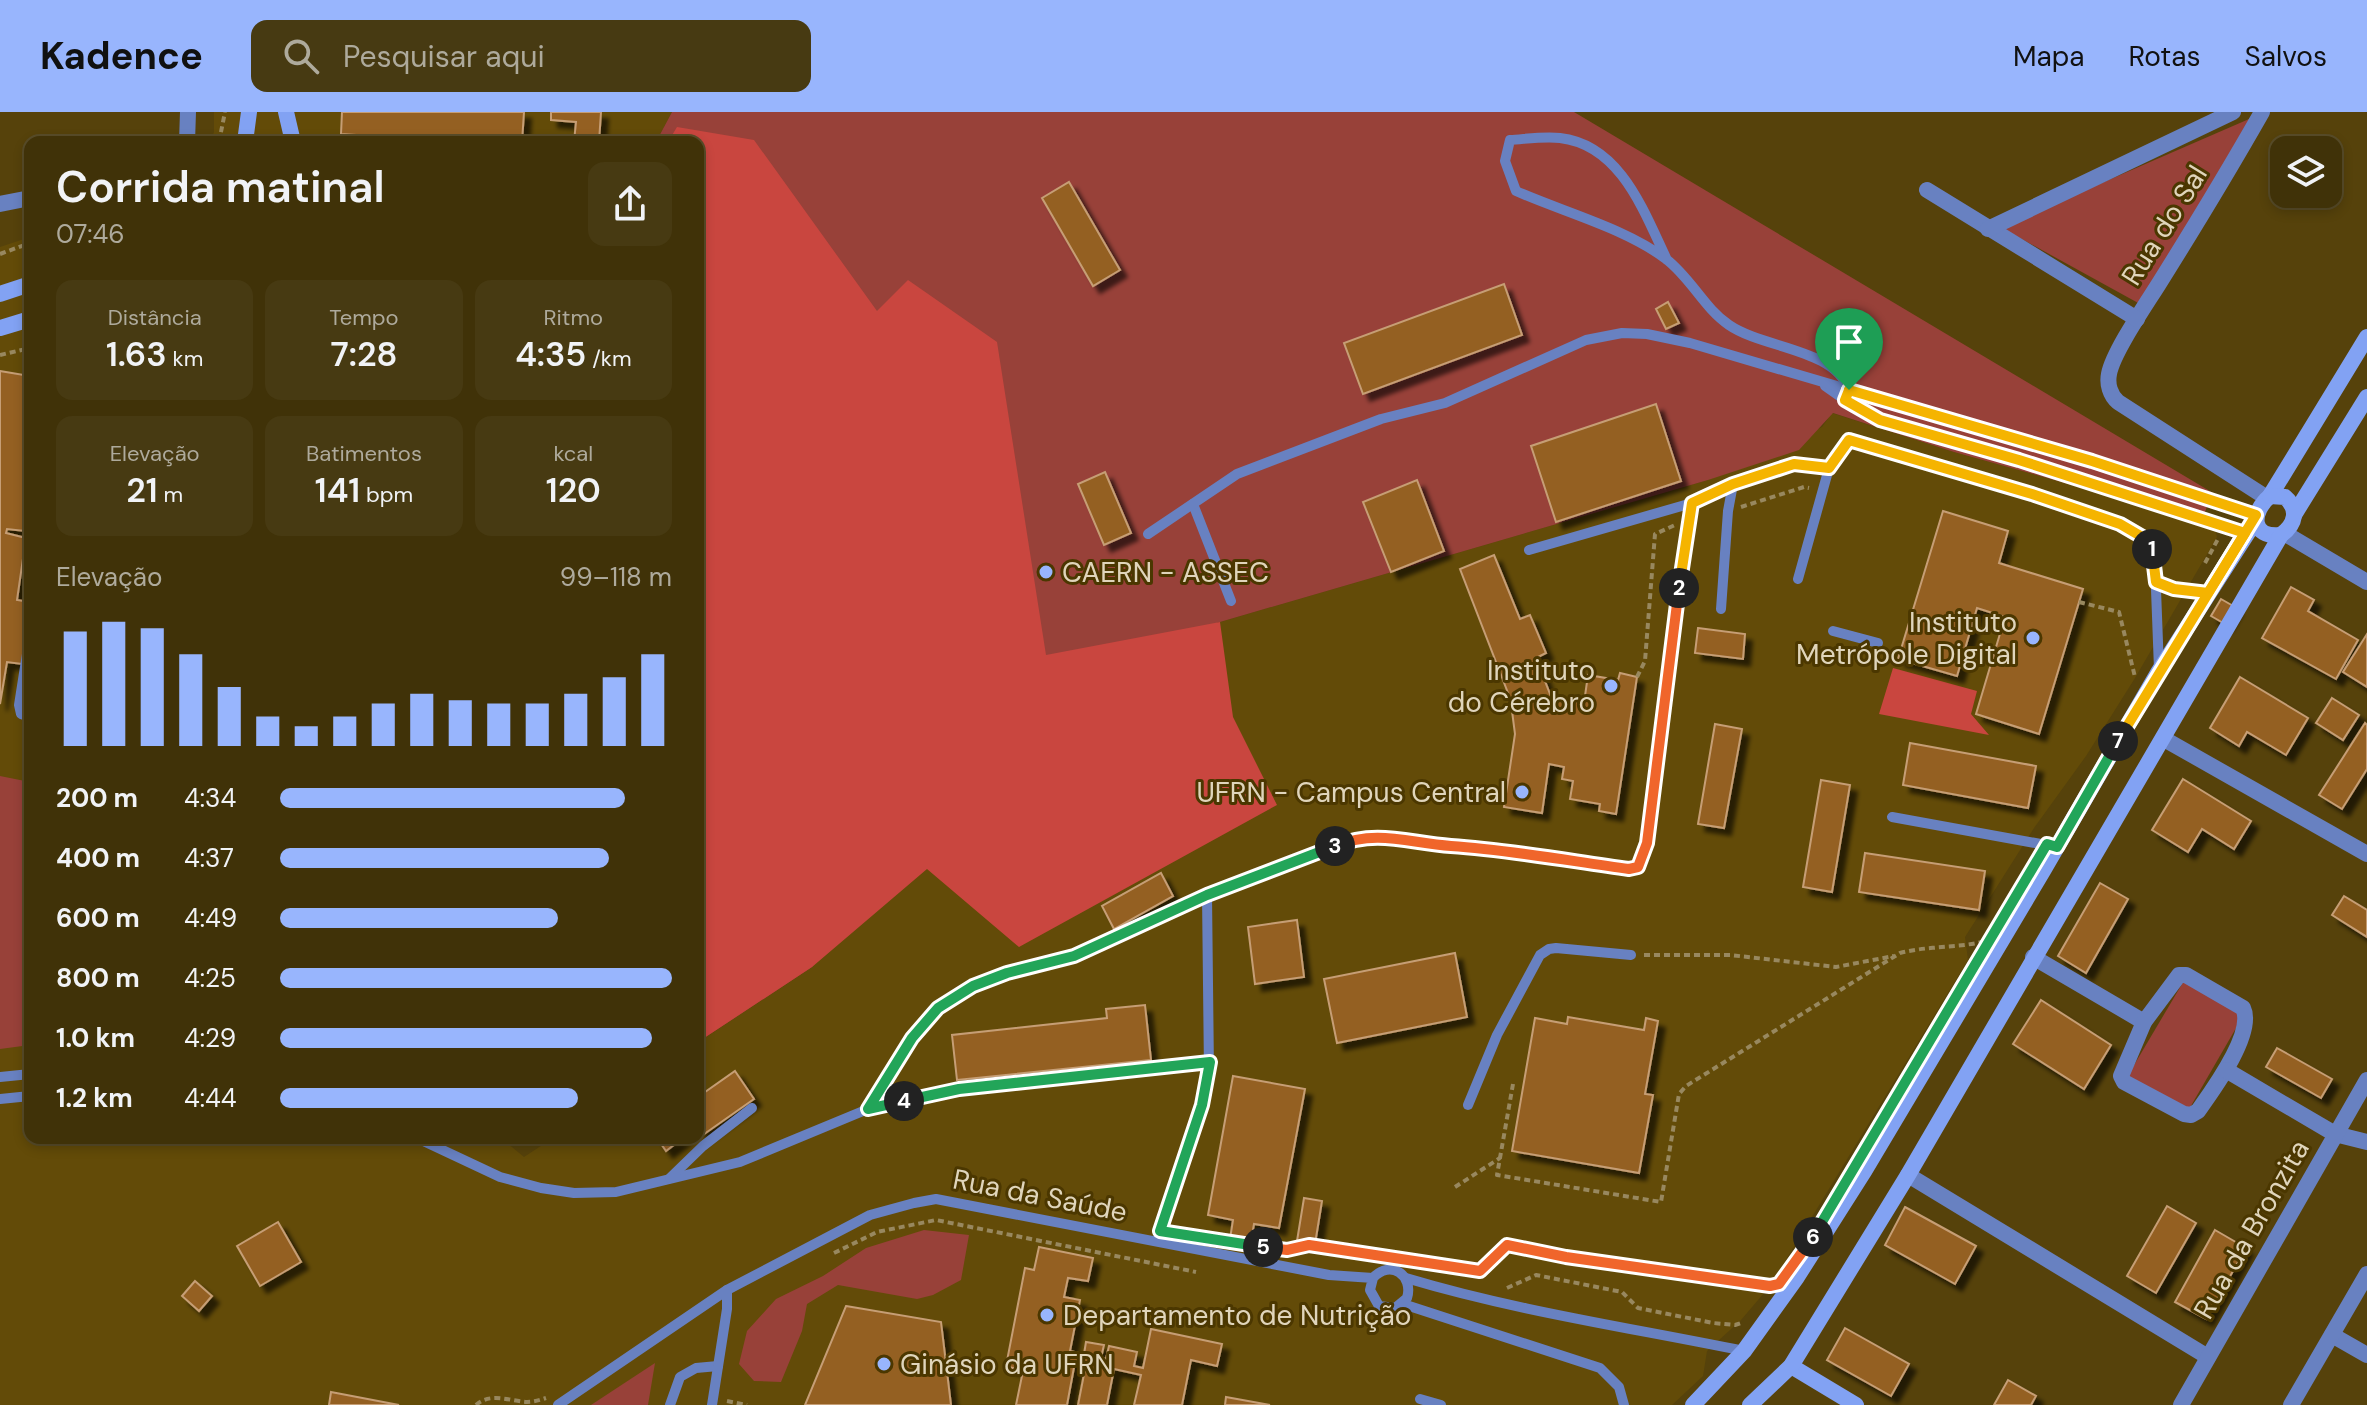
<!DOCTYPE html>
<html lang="pt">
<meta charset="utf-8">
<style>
:root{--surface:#403208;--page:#473a12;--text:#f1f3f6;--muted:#aeaa9c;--line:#594d29;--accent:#98b5fd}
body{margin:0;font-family:"DM Sans",sans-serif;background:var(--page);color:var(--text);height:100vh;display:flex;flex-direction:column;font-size:30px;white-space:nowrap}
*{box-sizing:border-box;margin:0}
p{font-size:26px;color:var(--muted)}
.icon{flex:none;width:44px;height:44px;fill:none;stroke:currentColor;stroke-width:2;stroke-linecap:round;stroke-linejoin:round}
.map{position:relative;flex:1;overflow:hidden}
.drawer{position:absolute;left:24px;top:24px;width:680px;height:1008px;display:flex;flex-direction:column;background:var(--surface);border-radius:16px;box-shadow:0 4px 12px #0003,0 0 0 2px var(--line)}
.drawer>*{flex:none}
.tools{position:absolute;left:2270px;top:24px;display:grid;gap:16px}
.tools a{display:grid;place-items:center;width:72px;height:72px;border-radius:16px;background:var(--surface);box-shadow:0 4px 12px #0003,0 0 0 2px var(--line);font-size:40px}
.pin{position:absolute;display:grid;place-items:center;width:68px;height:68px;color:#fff;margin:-82px -34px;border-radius:50% 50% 50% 0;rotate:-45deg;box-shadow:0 0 8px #0007}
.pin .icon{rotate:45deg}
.km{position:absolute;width:40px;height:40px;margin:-20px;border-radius:50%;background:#222;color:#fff;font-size:22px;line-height:40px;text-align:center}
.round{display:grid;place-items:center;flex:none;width:84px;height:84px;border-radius:16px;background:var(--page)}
.summary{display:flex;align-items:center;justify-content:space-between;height:136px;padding:0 32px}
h1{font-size:44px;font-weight:600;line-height:60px}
.stats{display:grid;grid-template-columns:repeat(3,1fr);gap:12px;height:136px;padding:8px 32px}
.stats div{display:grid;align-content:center;border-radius:16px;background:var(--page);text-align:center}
.stats b{font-size:34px;font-weight:600}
.stats small{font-size:22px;font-weight:400}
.stats p{font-size:22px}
.chart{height:224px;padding:16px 32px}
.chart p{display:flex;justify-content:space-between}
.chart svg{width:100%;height:144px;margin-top:8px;stroke:var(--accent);stroke-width:6}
ul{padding:0 32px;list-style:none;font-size:26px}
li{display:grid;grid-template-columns:128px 96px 1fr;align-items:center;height:60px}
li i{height:20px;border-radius:10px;background:var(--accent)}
header{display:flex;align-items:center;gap:48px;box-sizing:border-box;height:112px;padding:0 40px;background:var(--accent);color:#111}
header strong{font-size:38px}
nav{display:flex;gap:44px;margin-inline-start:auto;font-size:28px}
.search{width:560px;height:72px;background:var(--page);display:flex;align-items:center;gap:20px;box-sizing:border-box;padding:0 28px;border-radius:16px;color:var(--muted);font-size:30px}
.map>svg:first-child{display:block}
.built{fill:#634b08}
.green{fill:#984139}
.forest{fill:#c9463f}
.building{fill:#946023;stroke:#c69e75;stroke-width:2;filter:url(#shadow)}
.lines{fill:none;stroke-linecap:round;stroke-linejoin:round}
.path{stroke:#98885f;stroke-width:4;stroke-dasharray:6 4;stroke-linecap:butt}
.service{stroke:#6881c1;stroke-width:10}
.minor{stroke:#6881c1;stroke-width:16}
.secondary{stroke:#82a2f3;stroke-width:16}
.split-1-casing{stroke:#fff;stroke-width:16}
.split-2-casing{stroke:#fff;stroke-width:16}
.split-3-casing{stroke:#fff;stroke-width:16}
.split-4-casing{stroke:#fff;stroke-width:16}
.split-5-casing{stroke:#fff;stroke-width:16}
.split-6-casing{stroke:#fff;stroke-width:16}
.split-7-casing{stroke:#fff;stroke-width:16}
.split-8-casing{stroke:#fff;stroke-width:16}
.split-1{stroke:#f5b400;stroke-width:10}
.split-2{stroke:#f5b400;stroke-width:10}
.split-3{stroke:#f0652b;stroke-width:10}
.split-4{stroke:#22a559;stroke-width:10}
.split-5{stroke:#22a559;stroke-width:10}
.split-6{stroke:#f0652b;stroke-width:10}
.split-7{stroke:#22a559;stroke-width:10}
.split-8{stroke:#f5b400;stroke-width:10}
.poi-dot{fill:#98b5fd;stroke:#4b3700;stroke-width:3}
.labels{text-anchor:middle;stroke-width:6;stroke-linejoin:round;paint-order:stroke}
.street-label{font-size:28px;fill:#e0d5bb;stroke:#4b3700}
.poi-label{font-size:28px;fill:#e0d5bb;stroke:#4b3700;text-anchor:start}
</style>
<header>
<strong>Kadence</strong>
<div class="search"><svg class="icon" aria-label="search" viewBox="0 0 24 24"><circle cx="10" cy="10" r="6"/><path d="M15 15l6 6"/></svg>Pesquisar aqui</div>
<nav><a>Mapa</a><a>Rotas</a><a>Salvos</a></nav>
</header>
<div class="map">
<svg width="2367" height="1293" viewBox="0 0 2367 1293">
<defs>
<filter id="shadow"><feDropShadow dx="7" dy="7" stdDeviation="2" flood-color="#0009"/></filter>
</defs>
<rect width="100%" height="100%" fill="#56420b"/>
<g class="built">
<polygon points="214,0 672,0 656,30 210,30 214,20"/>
<polygon points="30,125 30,1026 501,1026 524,1045 553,1026 698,1026 698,930 812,855 1076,557 1220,510 1708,368 1822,315 1832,301 1954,340 2201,409 2215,417 2217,425 2135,566 2086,644 2034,716 1965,825 1968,848 1770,1174 1741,1208 1707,1239 1703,1264 1672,1293 0,1293 0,135"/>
</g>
<g class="green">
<polygon points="672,0 1574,0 2213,381 2201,409 1954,340 1833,301 1799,338 1708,368 1220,510 1076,557 812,855 698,930 698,30 656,30"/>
<polygon points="2256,4 2140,192 2000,115"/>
<polygon points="0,664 30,670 30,933 0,937"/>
<polygon points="2185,867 2243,904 2188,999 2127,965"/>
<polygon points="924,1118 969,1123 961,1168 933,1183 917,1187 838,1173 807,1192 802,1219 781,1270 754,1269 739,1252 747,1219 776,1187 823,1164 866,1136"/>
<polygon points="655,1251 648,1293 591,1293"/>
</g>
<g class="forest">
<polygon points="677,15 754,28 877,199 908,168 997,230 1046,543 1220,510 1233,605 1277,693 1019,835 927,757 812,855 698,930 698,30 668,30"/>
<polygon points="1893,556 1977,579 1971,602 1989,623 1879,602"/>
</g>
<g class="building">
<polygon points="342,0 524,0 522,30 464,30 341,22"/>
<polygon points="551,0 601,0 599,30 574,30 576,10 551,8"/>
<polygon points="1069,70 1120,158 1093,174 1042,86"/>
<polygon points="1504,172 1522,223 1363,282 1344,231"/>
<polygon points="1668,190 1679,211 1666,217 1656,197"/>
<polygon points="0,259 30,264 30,394 25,419 7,417 6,421 26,426 17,488 30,490 30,509 22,552 7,550 0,592"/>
<polygon points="1656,292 1681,369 1556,410 1531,334"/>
<polygon points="1105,360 1131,421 1104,433 1078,372"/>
<polygon points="1417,368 1444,439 1391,460 1363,390"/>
<polygon points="1943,399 2008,419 1999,451 2083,477 2039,622 1976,602 2005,505 1977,496 1957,564 1898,547"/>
<polygon points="1494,443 1520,507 1530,503 1546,541 1536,546 1552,587 1584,591 1588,563 1618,568 1620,561 1637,565 1616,702 1599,699 1600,692 1570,687 1573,669 1562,667 1564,655 1549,652 1542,701 1504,695 1515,622 1512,599 1508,581 1460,457"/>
<polygon points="2291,475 2314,488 2308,499 2358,528 2336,567 2262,526"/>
<polygon points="2221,487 2235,495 2225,512 2211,504"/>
<polygon points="1698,516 1745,522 1743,547 1695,541"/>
<polygon points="2367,522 2367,575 2343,560"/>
<polygon points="2240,565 2308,606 2286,643 2247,620 2239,634 2210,616"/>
<polygon points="2332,586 2359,603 2343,628 2316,611"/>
<polygon points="2365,611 2367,613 2367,657 2342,697 2319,683"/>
<polygon points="1715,612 1742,617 1724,716 1698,712"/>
<polygon points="1910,631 2036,654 2028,696 1903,673"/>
<polygon points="2183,667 2251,709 2234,737 2202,717 2188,740 2152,718"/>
<polygon points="1821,668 1850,673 1832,780 1803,775"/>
<polygon points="1865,741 1985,759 1979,798 1859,780"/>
<polygon points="1161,761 1173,784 1114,817 1102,794"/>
<polygon points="2100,771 2128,787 2086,861 2058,844"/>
<polygon points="2344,784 2367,798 2367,825 2332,803"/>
<polygon points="1297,808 1304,865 1255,872 1248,815"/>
<polygon points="1455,841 1467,905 1337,931 1324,867"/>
<polygon points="2041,888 2111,933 2084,977 2013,932"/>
<polygon points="1145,893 1151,948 957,968 952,923 1107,906 1106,897"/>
<polygon points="1568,905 1644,918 1646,906 1658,909 1645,982 1653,983 1639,1061 1512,1039 1535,906 1567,912"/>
<polygon points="2277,936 2332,967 2321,986 2266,955"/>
<polygon points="735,959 754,987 700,1025 698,985"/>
<polygon points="1233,964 1305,977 1279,1116 1254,1112 1251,1130 1230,1127 1233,1108 1208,1103"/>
<polygon points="657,1026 683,1026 666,1039"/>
<polygon points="1304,1086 1322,1089 1315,1132 1297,1129"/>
<polygon points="2167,1094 2196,1111 2156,1181 2127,1164"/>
<polygon points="1905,1095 1976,1134 1955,1172 1885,1133"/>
<polygon points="278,1110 301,1150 260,1174 237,1134"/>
<polygon points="2215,1118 2246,1136 2206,1207 2175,1190"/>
<polygon points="1039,1135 1093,1146 1088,1169 1068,1166 1064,1185 1080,1188 1070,1239 1084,1242 1086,1230 1104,1233 1101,1246 1106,1247 1109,1234 1137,1240 1134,1254 1143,1256 1151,1217 1222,1232 1217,1254 1191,1248 1182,1293 1134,1293 1141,1263 1114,1257 1107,1293 1078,1293 1086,1252 1075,1250 1067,1293 1016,1293 1023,1259 1006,1254 1025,1156 1034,1158"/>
<polygon points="195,1169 212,1184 199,1199 182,1184"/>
<polygon points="846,1194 941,1210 951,1293 805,1293"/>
<polygon points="1845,1216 1909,1252 1891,1284 1827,1248"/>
<polygon points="2008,1268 2036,1284 2031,1293 1994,1293"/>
<polygon points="331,1280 399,1293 329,1293"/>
<polygon points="1226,1285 1270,1293 1225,1293"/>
</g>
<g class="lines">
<g class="path">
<polyline points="219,30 225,0"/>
<polyline points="0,142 30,131"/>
<polyline points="0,243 30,236"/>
<polyline points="1741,395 1804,375 1809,376"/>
<polyline points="2205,451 2218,427"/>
<polyline points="2079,490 2119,500 2135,565"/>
<polyline points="1637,565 1645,549 1655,422 1675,413"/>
<polyline points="1644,843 1730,843 1836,855 1894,844"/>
<path d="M1513,972l-16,91 164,27 18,-108 7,-8 214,-133c27,-7 55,-5 82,-11"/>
<polyline points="1455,1075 1500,1046"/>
<polyline points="1284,1138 1309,1133 1381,1144"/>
<polyline points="834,1141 877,1120 936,1108 1196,1160"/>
<polyline points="1410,1149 1480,1159 1507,1133 1566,1145 1770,1174"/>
<polyline points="1507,1176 1536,1163 1622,1180 1638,1196 1713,1211 1735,1213 1741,1211"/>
<polyline points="727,1289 747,1293"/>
<path d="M476,1293c14,-13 34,-4 51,-3 7,0 13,-2 19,-4"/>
</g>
<g class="service">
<path d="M1667,148c-23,-48 -46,-115 -107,-122 -15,-2 -34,1 -50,2l-5,21 11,30c47,21 109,37 150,68 25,19 38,49 63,66 35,24 105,23 120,65l-4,10"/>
<polyline points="1825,274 1862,300 1880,308 2019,348 2245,421"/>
<polyline points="1193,392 1231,489"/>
<polyline points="1148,422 1237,362 1381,307 1445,291 1586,228 1622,221 1647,222 1690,231 2092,349 2256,403"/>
<polyline points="1529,438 1692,391 1733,372 1794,352 1829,356"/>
<polyline points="1798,467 1829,356 1849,328 2032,382 2120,412 2144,426 2151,437 2155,451 2159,557"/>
<polyline points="2156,470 2174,477 2208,481"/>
<polyline points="1721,497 1728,399 1733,372"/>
<polyline points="1833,519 1878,531"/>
<polyline points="30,523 19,593 21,602 30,605"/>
<polyline points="1892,705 2057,735"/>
<polyline points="1207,783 1351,728 1367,724 1475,734 1629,757 1638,755 1647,731 1692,391"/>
<polyline points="0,965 30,962"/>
<polyline points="0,987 30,984"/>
<polyline points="1468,993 1497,923 1540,843 1549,837 1556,836 1631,843"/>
<polyline points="868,997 959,977 1210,950"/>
<polyline points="417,1026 500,1065 541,1076 574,1081 616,1080 740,1050 868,997 912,926 938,896 973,874 1007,861 1074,844 1207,783 1209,960 1202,993 1157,1129"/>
<polyline points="670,1066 703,1034 752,996"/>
<path d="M1406,1166c110,33 226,50 338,73"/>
<polyline points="1403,1192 1600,1256 1619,1275 1624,1293"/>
<polyline points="1420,1287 1441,1293"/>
<path d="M558,1293l169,-115 143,-75 44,-12 22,-4 393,76 44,3c17,-19 41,-3 34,20l-12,10 -16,-2 -9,-16 3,-12"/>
<polyline points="670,1293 680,1265 696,1256 718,1254"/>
<polyline points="712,1293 727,1197 727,1178"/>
</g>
<g class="minor">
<path d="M2262,0c-33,58 -67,114 -102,170 -13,21 -47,70 -51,92 -2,10 1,21 9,28l149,96"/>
<polyline points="187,30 188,0"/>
<polyline points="1927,78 2137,207"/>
<polyline points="0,92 30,86"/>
<polyline points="1988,117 2233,0"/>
<polyline points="2284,421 2367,470"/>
<polyline points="2164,627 2367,742"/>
<polyline points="2033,845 2144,910"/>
<path d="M2179,863h7l57,33c12,25 -30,82 -45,103l-7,4 -7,-1 -60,-32 -3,-6 23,-54z"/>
<polyline points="2226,958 2335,1022 2367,1030"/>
<polyline points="1908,1063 2208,1245"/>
<polyline points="2332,1223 2367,1243"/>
<polyline points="2181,1293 2367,968"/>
<polyline points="2291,1293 2367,1162"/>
</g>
<g class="secondary">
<polyline points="286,0 293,30"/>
<polyline points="245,30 249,0"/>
<polyline points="0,182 30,172"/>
<polyline points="0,216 30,207"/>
<polyline points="2294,403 2367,285"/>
<path d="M2281,423c-31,3 -30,-23 -11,-39l97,-159"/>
<polyline points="1791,1254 1856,1293"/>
<polyline points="1693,1293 1744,1239 1797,1165 1865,1058 2043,759 2159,559 2256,408"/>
<path d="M1750,1293l41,-39 117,-191 373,-640c15,-11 18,-26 4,-38l-15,-1"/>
</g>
</g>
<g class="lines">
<g class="split-1-casing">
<polyline id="split-1" points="1849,278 1845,288 1880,308 2019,348 2245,421 2208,481 2174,477 2156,470 2152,437"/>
</g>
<g class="split-2-casing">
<polyline id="split-2" points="1679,476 1692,391 1733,372 1794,352 1829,356 1849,328 2032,382 2120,412 2144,426 2152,437"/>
</g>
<g class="split-3-casing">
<path id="split-3" d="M1335,734c43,-17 73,-3 116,0 60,4 119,15 178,23l9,-2 9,-24 32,-255"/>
</g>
<g class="split-4-casing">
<polyline id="split-4" points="904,989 868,997 912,926 938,896 973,874 1007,861 1074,844 1207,783 1335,734"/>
</g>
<g class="split-5-casing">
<polyline id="split-5" points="904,989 959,977 1210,950 1202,993 1160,1119 1263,1135"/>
</g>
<g class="split-6-casing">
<polyline id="split-6" points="1263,1135 1287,1138 1309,1133 1480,1159 1507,1133 1566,1145 1770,1174 1779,1172 1813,1125"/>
</g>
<g class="split-7-casing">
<polyline id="split-7" points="1813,1125 2047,732 2057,735 2118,629"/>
</g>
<g class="split-8-casing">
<polyline id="split-8" points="1849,278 2092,349 2256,403 2118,629"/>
</g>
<use href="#split-1" class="split-1"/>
<use href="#split-2" class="split-2"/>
<use href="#split-3" class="split-3"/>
<use href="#split-4" class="split-4"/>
<use href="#split-5" class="split-5"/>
<use href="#split-6" class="split-6"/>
<use href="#split-7" class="split-7"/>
<use href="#split-8" class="split-8"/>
</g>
<g class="poi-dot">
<circle cx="1046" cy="460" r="8"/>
<circle cx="2033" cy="526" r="8"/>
<circle cx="1611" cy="574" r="8"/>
<circle cx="1522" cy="680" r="8"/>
<circle cx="1047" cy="1203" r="8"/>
<circle cx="884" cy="1252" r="8"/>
</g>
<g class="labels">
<g class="street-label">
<text transform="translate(2164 113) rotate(-58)" y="10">Rua do Sal</text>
<text transform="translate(1040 1083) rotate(11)" y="10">Rua da Saúde</text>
<text transform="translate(2251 1117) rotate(-60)" y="10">Rua da Bronzita</text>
</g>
<g class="poi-label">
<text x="1062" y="470">CAERN - ASSEC</text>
<text x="2017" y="520" text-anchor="end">Instituto<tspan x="2017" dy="32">Metrópole Digital</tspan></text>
<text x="1595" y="568" text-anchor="end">Instituto<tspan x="1595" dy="32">do Cérebro</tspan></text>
<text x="1506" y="690" text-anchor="end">UFRN - Campus Central</text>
<text x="1063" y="1213">Departamento de Nutrição</text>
<text x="900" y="1262">Ginásio da UFRN</text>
</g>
</g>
</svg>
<div class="tools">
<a><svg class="icon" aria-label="layers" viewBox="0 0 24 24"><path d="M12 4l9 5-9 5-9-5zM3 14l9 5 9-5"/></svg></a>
</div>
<div class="pin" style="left:1849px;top:278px;background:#1e9e55"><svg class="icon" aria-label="arrive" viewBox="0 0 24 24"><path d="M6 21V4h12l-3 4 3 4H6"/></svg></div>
<b class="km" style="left:2152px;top:437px">1</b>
<b class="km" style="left:1679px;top:476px">2</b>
<b class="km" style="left:1335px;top:734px">3</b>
<b class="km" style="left:904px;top:989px">4</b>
<b class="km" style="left:1263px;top:1135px">5</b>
<b class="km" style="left:1813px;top:1125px">6</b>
<b class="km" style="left:2118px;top:629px">7</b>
<section class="drawer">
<div class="summary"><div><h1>Corrida matinal</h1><p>07:46</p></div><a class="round"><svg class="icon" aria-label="share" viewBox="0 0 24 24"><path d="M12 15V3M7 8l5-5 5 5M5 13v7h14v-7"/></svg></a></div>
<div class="stats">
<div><p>Distância</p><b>1.63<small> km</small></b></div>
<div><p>Tempo</p><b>7:28</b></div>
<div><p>Ritmo</p><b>4:35<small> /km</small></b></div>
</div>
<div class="stats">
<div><p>Elevação</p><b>21<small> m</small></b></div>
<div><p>Batimentos</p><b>141<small> bpm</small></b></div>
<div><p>kcal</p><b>120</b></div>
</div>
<div class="chart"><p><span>Elevação</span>99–118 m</p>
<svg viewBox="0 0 160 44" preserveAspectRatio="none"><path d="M5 44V9M15 44V6M25 44V8M35 44V16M45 44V26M55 44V35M65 44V38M75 44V35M85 44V31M95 44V28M105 44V30M115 44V31M125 44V31M135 44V28M145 44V23M155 44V16"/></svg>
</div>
<ul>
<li><b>200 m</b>4:34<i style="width:88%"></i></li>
<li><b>400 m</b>4:37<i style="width:84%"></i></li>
<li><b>600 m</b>4:49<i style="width:71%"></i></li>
<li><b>800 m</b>4:25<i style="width:100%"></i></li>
<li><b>1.0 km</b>4:29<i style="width:95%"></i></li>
<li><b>1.2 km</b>4:44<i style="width:76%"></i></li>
</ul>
</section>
</div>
